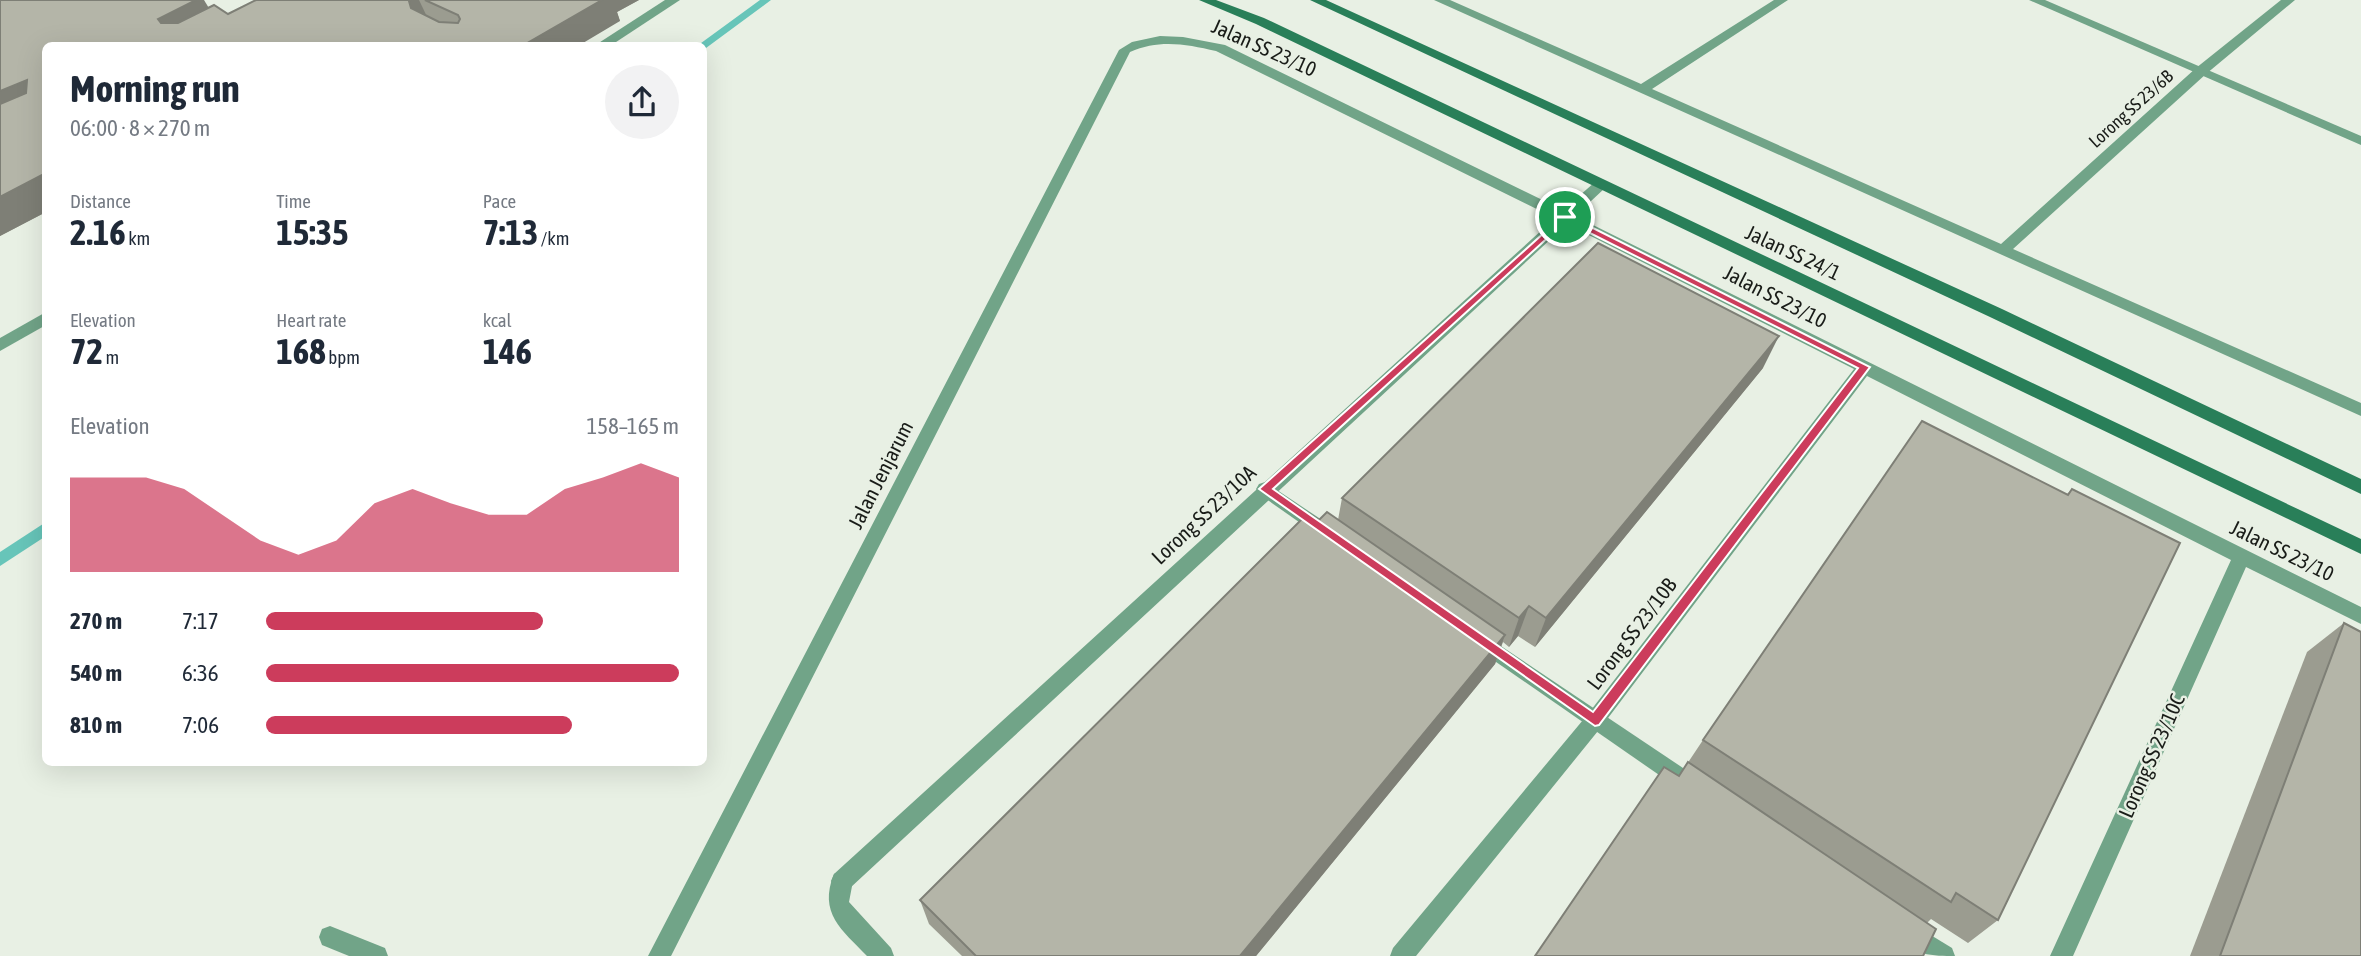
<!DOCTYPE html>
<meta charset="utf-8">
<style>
:root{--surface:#fff;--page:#f2f2f3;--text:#1f2937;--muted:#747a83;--accent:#cc3c5c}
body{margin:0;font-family:"Asap Condensed",sans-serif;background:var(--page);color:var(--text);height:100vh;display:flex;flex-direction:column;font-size:26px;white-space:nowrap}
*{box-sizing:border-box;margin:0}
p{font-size:23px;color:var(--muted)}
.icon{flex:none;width:38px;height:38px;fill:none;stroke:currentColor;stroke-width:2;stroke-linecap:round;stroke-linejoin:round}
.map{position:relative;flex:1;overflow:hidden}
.drawer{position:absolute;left:42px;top:42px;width:665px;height:724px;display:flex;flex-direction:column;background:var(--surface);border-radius:10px;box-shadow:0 7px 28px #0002}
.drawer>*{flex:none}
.pin{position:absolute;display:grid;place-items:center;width:60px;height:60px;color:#fff;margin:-30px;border:4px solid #fff;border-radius:50%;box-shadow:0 2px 7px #0007}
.round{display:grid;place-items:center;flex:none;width:74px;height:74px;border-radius:37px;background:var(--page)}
.summary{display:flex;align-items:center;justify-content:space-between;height:119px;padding:0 28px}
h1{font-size:38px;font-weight:700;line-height:52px}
.metrics{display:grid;grid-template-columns:repeat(3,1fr);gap:10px;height:119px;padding:7px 28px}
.metrics div{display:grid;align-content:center}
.metrics b{font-size:35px;font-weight:700}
.metrics small{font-size:19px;font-weight:400}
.metrics p{font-size:19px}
.chart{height:196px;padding:14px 28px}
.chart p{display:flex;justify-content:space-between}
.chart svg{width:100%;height:126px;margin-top:7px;fill:var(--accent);opacity:.7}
ul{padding:0 28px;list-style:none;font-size:23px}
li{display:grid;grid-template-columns:112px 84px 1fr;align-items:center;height:52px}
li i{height:18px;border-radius:9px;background:var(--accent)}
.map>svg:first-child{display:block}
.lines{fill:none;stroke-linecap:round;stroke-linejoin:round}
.stream{fill:#67c5b9;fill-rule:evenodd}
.service{fill:#71a488;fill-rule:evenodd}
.minor{fill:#71a488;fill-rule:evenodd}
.secondary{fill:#297f59;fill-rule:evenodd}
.wall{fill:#9b9c90}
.shaded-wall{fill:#7e7f76}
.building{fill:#b4b5a8;stroke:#7e7f76;stroke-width:2}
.route{fill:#cc3c5c;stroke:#fff;stroke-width:2;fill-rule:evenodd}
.labels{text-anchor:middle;stroke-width:5;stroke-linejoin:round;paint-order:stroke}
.far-street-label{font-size:18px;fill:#191c18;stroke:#e8f0e4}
.street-label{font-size:21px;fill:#191c18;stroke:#e8f0e4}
</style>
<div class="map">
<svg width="2361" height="956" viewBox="0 0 2361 956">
<rect width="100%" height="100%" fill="#e8f0e4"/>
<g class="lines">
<g class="stream">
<polygon points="760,0 771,0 706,48 704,49 704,46 697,46"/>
<polygon points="46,522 46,536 0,566 0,552"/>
</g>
<g class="service">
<polygon points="2029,0 2045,0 2361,136 2361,145"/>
<polygon points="46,312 46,325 0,351 0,338"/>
<polygon points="1265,482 1328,524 1331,529 1328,534 1316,534 1259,494 1256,489 1259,484"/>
<polygon points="1480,632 1689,772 1692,779 1689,786 1682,789 1675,786 1473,646 1470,640 1473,634"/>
<path d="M842,870l8,4 3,7 -4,21 42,46 3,8h-27c-25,-26 -49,-43 -33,-82z"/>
<path d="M1911,923l41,25 3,8c-21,0 -46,0 -55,-22l3,-8z"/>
<polygon points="330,926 385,948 388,956 349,956 322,945 319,937 322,929"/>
</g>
<g class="minor">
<polygon points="665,0 680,0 610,46 594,46"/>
<polygon points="1434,0 1450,0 1641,84 1774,0 1788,0 1652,89 2001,244 2196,68 2281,0 2295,0 2206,74 2013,249 2361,403 2361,416"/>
<path d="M1160,36l23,1 42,8 338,165 32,-28h10v6l-30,28 786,391v17l-115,-57 -173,389h-23l181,-396 -364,-184 -265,350 -186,230h-26l3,-8 195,-234 266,-345 -287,-145 -717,664 -8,4 -8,-4 -3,-7 3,-7 721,-656 -339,-167c-30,-7 -57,-12 -86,1l-459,904h-23l471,-906 13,-8z"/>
</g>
<g class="secondary">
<polygon points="1199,0 1216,0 1264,18 2361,539 2361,554 1256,24"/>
<polygon points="1310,0 1326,0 2002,309 2361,479 2361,494 1990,317"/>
</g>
</g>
<g class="wall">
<polygon points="0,0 209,8 228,14 256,0 639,0 617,12 620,21 46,46 46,212 0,236"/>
<polygon points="1763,368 1535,647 1518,636 1509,647 1503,642 1495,664 1256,956 962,956 929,924 920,900 1319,520 1338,520 1342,498"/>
<polygon points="2072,489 1998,920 1968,943 1931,919 1927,923 1679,776 1703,740 2067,494"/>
<polygon points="2344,623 2361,956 2190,956 2307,652"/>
</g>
<g class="shaded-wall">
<polygon points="196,0 204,0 218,23 175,45 158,19"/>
<polygon points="410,0 419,0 430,23 411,8 409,1"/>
<polygon points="602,0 639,0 617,12 620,21 578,46 522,46"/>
<polygon points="27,80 46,103 0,126 0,91"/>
<polygon points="46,173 46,212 0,236 0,197"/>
<polygon points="1779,336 1763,368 1535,647 1546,618"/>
<polygon points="1529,606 1518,636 1509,647 1519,618"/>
<polygon points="1505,635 1495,664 1256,956 1240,956"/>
</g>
<g class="building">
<polygon points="0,0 196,0 158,19 161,23 178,23 214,5 228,14 256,0 410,0 409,1 411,8 439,22 458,23 460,19 458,15 425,0 602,0 522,46 46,46 46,173 0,197 0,104 26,93 27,80 0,91"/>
<polygon points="1598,243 1779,336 1546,618 1529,606 1519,618 1342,498"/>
<polygon points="1922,421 2068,495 2072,489 2180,543 1998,920 1956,893 1951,902 1703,740"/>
<polygon points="1327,512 1505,635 1240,956 976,956 920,900 1308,513 1319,520"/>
<polygon points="2344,623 2361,632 2361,956 2220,956"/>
<polygon points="1688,762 1936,929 1923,956 1535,956 1664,767 1679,776"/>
</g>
<path class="route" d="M1565,214l305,153 -271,358 -4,1 -336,-237zM1566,221l292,147 -265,344 -320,-223z"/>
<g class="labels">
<g class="far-street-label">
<text transform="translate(2131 109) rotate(-42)" y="6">Lorong SS 23/6B</text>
</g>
<g class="street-label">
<text transform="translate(1264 48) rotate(24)" y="7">Jalan SS 23/10</text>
<text transform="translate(1793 253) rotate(25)" y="7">Jalan SS 24/1</text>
<text transform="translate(1775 297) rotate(27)" y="7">Jalan SS 23/10</text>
<text transform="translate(881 475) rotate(-63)" y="7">Jalan Jenjarum</text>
<text transform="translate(1204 515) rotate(-43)" y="7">Lorong SS 23/10A</text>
<text transform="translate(2282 551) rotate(26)" y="7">Jalan SS 23/10</text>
<text transform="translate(1632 634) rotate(-53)" y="7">Lorong SS 23/10B</text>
<text transform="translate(2152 756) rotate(-66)" y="7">Lorong SS 23/10C</text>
</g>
</g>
</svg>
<div class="pin" style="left:1565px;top:217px;background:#1e9e55"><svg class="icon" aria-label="arrive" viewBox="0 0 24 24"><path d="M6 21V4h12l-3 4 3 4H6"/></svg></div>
<section class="drawer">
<div class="summary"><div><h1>Morning run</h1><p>06:00 · 8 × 270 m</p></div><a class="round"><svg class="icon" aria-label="share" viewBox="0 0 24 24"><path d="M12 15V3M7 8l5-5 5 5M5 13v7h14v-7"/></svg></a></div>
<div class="metrics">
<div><p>Distance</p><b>2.16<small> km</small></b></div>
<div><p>Time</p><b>15:35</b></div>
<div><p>Pace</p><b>7:13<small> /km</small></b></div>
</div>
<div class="metrics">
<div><p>Elevation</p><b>72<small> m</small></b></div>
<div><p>Heart rate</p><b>168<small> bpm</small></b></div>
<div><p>kcal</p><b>146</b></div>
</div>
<div class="chart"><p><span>Elevation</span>158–165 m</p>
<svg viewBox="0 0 160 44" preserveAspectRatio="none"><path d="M0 44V11L10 11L20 11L30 15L40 24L50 33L60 38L70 33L80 20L90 15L100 20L110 24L120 24L130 15L140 11L150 6L160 11V44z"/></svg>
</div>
<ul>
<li><b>270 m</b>7:17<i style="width:67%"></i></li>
<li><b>540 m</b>6:36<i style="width:100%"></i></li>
<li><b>810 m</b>7:06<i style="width:74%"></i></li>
</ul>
</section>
</div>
